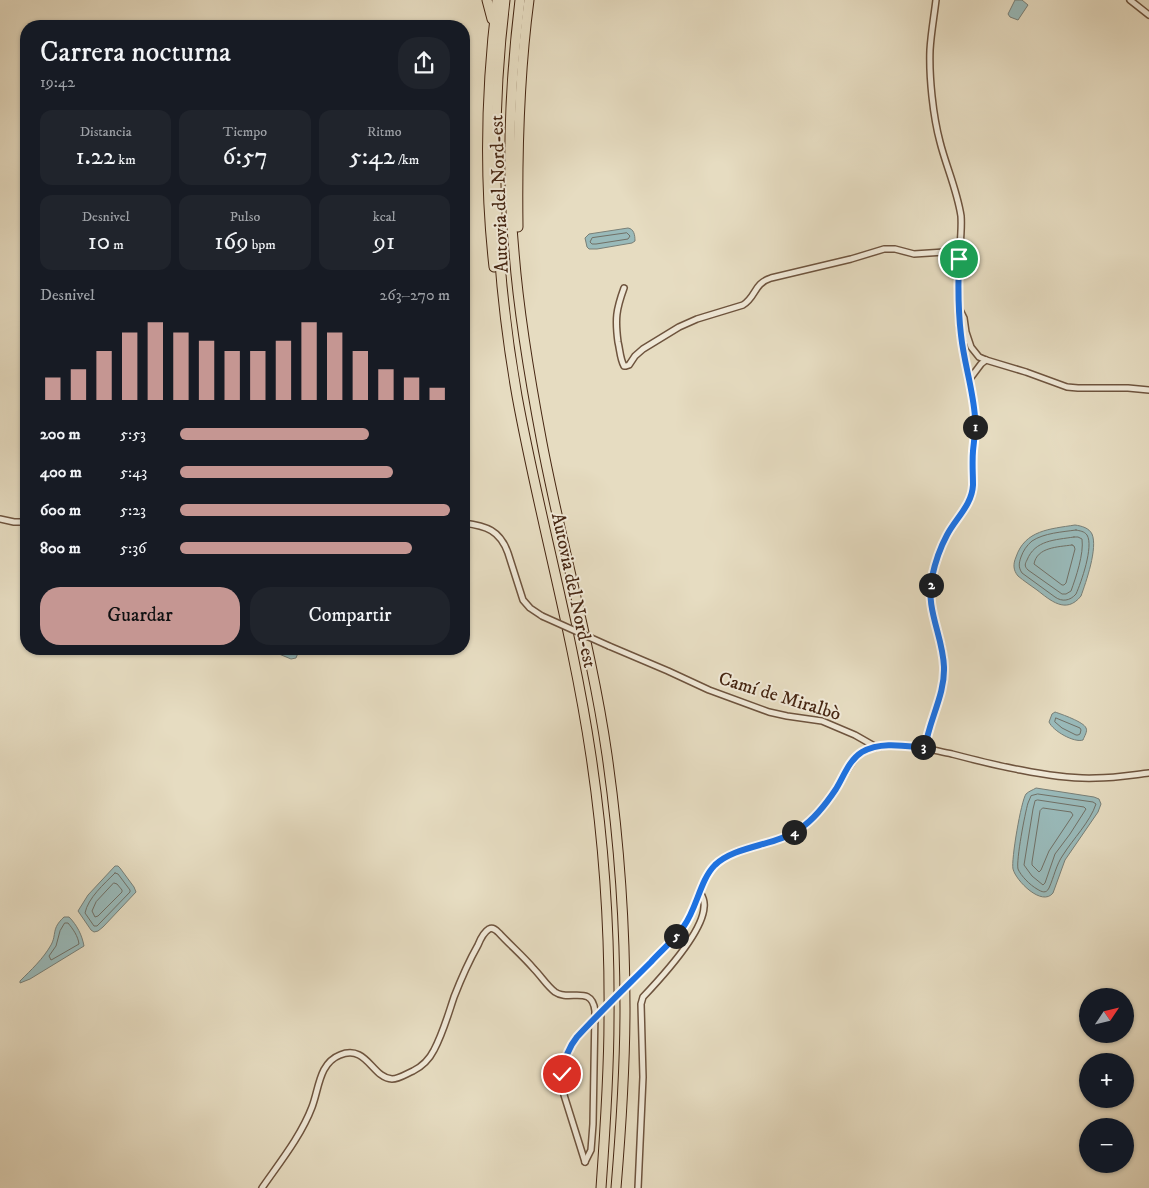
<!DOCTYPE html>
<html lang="es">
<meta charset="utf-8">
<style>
:root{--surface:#171b24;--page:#20242c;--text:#f1f3f6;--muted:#9ea1a6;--accent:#c59692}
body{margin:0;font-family:"IM FELL DW Pica",serif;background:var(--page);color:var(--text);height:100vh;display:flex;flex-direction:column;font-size:19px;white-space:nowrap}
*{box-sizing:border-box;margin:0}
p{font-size:16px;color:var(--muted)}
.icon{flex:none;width:28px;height:28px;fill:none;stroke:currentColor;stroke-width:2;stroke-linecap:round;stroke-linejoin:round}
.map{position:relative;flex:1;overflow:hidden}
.drawer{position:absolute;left:20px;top:20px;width:450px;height:635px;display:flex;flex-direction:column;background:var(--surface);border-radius:20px;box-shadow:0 1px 4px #0004}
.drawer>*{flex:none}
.needle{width:32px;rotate:55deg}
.fabs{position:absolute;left:1079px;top:988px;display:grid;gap:10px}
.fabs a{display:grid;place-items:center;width:55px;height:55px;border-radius:50%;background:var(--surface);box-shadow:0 1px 4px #0004;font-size:25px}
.pin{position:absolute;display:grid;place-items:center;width:42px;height:42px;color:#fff;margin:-21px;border:2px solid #fff;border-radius:50%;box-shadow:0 1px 5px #0007}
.km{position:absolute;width:25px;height:25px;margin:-12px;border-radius:50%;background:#222;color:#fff;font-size:14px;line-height:25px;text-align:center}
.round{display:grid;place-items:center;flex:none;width:52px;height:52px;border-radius:20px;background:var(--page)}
.headline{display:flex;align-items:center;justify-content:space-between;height:85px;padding:0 20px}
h1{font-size:28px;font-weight:600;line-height:38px}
.metrics{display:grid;grid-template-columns:repeat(3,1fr);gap:8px;height:85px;padding:5px 20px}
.metrics div{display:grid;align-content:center;border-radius:12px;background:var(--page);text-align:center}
.metrics b{font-size:25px;font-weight:600}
.metrics small{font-size:14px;font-weight:400}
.metrics p{font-size:14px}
.chart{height:140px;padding:10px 20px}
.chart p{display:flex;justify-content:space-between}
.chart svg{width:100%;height:90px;margin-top:5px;stroke:var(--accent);stroke-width:6}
.button{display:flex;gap:10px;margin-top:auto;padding:10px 20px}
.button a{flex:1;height:58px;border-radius:20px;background:var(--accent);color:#111;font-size:20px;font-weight:600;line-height:58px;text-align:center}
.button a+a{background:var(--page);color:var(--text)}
ul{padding:0 20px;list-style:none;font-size:16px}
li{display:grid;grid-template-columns:80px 60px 1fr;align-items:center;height:38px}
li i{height:12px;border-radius:6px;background:var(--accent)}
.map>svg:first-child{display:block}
.water{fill:#99baba;stroke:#787f77}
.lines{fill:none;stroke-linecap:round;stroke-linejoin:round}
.shore{stroke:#707066;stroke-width:1}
.street-casing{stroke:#6e543e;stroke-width:8}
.highway-casing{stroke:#462612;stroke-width:11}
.street{stroke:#efe8d7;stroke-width:5}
.highway{stroke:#e6dcc1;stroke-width:9}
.street-bridge-casing{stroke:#6e543e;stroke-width:8;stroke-linecap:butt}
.street-bridge{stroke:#efe8d7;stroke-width:5}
.route-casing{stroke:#fff;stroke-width:10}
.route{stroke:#1a73e8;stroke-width:6}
.labels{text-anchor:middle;stroke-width:4;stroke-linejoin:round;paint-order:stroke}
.street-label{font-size:19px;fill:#462612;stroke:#efe8d7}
</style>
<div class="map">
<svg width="1149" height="1188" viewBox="0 0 1149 1188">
<rect width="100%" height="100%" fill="#e6dcc1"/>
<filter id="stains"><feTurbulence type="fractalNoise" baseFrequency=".004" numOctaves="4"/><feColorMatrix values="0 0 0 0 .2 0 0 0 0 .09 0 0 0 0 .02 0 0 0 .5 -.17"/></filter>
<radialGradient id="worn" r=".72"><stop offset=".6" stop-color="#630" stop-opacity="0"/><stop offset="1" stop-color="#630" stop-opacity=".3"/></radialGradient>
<g class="water">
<polygon points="1015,0 1022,0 1028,5 1018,20 1010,17 1008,14"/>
<path d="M628,228c6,1 7,7 7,13l-3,2 -35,6h-8l-2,-2 -2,-9 4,-4z"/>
<path d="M1075,525c7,1 14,3 17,9 6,14 -6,48 -11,62 -15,19 -31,4 -44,-6 -7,-5 -13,-9 -19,-14 -5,-6 -5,-12 -2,-19 9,-27 34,-28 59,-32z"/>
<polygon points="267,649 296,649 298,653 296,658 291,659"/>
<path d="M1055,712c6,2 29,10 31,16 2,3 -2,9 -3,12 -9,3 -30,-9 -34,-18l3,-8z"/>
<path d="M1036,788l58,9 5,2 2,5 -3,8 -33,48 -12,33c-11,14 -37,-12 -40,-24 -2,-9 8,-68 13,-75 3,-3 7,-4 10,-6z"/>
<polygon points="115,866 118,866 120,868 134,887 136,892 103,927 98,931 94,932 91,930 78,911 88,895"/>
<path d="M64,917h5c8,8 13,18 15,29l-54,33 -10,4v-2c11,-11 23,-22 31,-36 6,-11 0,-16 13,-28z"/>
</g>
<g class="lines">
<g class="shore">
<polygon points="627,233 630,236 628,239 596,244 592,244 590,242 592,238"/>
<path d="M1076,530c4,1 8,1 11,5 7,11 -6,48 -11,59 -6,7 -14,8 -21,3l-33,-24c-4,-6 -3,-10 -1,-16 2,-6 6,-12 11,-16 12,-8 30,-9 44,-11z"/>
<path d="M1074,537h4l4,2c2,15 -6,38 -11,52l-5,3h-4l-34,-24c-4,-4 -3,-6 -1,-10 8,-20 28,-20 47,-23z"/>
<path d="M1072,545l2,1 1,3 -9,34 -2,2h-2l-28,-21c3,-17 24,-17 38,-19z"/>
<polygon points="1056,718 1080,728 1081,730 1080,734 1078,735 1076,735 1062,728 1055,722"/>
<path d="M1038,794l55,8 3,2c-6,18 -23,35 -33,51 -7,10 -9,22 -14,33 -3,6 -7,4 -12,1 -7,-4 -16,-13 -19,-20 -2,-9 7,-56 10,-66l3,-7z"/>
<polygon points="1038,800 1084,807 1086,809 1070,834 1055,854 1045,883 1043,885 1032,876 1024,865 1033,809 1035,801"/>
<polygon points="1043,808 1071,812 1073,815 1049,851 1041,870 1039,872 1032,865 1032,862 1040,811"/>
<path d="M115,873l3,1 12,16v2l-30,31 -3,3h-3l-9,-13c3,-15 19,-29 30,-40z"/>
<polygon points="114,883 117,884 122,890 122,892 98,916 95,917 92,911 96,902"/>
<path d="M65,923h3c5,6 10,13 11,21l-26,15 -2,1 -2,-4 7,-10 4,-15z"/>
</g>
<g class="street-casing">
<g id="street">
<polyline points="1130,0 1149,15"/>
<path d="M624,288c-8,22 -9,31 -6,54 2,8 2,17 6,24h2l3,-1 6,-9 8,-7 36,-22 18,-8 46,-14c14,-9 10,-21 28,-27l80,-19 33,-10h11l19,5 46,-3"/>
<polyline points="960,310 964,318 966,332 971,347 979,357 986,360 1026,372 1067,387 1078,388 1128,388 1149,390"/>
<polyline points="969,380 981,364 986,360"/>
<polyline points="0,519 14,522 26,522"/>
<path d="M464,523c22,3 36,7 44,30l15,47 7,8 12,8"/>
<polyline points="609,646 668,671 709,690 769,712 787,716 822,721 855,735 876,747"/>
<path d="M925,747c4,-26 19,-50 19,-78 1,-30 -18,-57 -13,-87 3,-19 10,-38 20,-54 6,-10 14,-18 19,-29 5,-14 2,-31 3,-46 0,-11 3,-23 2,-34 -2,-34 -14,-66 -16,-99 -1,-21 -1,-42 0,-62 1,-14 3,-28 2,-42 -4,-26 -15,-50 -21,-74 -7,-26 -11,-65 -10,-92 1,-17 4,-33 6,-50"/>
<path d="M644,969c16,-16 34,-32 45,-51 9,-16 12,-37 24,-51 20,-22 67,-21 92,-42 11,-10 24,-25 32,-37 17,-28 17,-41 55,-43 20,-1 40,5 60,9 23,6 46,12 69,16 25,5 51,9 75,8 18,0 36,-3 53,-5"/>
<polyline points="585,1162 564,1095 562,1074 566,1058 573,1042 590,1024"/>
<path d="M262,1188c18,-26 39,-52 50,-81 7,-18 7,-44 28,-52 27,-11 32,23 52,24 7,0 14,-5 21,-8 10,-5 16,-11 21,-21 9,-17 14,-35 20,-53 7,-18 15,-36 24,-52 2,-5 6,-13 11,-16 4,-2 7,1 10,4 11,12 24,23 35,36 7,7 13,17 21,23 14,10 37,-8 40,19l-2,113 -2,26 -6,12"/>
<path d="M638,1188l5,-111 -2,-73 2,-7c18,-19 60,-65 61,-90 1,-6 -1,-10 -4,-15"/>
</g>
</g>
<g class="highway-casing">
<g id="highway">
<polyline points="487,0 492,19"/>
<path d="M505,0c-16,132 -11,265 12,396 22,120 56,238 74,360 13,87 19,175 18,264 0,56 -4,112 -8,168"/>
<path d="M520,0c-10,83 -14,169 -6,252 5,64 16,128 28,191 20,105 50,207 65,312 12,84 18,168 18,253 0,60 -4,120 -9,180"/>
<path d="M518,227c-1,-76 1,-152 11,-227"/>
<path d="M494,267c-10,-89 -8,-178 3,-267"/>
</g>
</g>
<use href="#street" class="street"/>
<use href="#highway" class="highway"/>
<g class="street-bridge-casing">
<g id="street-bridge">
<polyline points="542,616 609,646"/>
<polyline points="590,1024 644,969"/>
</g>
</g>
<use href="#street-bridge" class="street-bridge"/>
</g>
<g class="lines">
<g class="route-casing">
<path id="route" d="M562,1074c2,-13 6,-26 15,-37 24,-26 49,-50 74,-75 11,-12 24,-23 33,-36 13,-18 16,-46 31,-61 21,-20 62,-19 86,-37 13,-9 27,-27 35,-39 8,-13 13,-29 26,-37 19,-11 43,-6 63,-4 4,-28 20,-53 19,-81 -1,-31 -19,-58 -12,-90 3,-14 8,-29 15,-42 9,-17 25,-30 26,-50 0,-11 -1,-23 0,-34 1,-11 3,-22 2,-34 -2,-28 -11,-54 -14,-82 -3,-25 -3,-51 -2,-76"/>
</g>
<use href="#route" class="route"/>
</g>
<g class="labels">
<g class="street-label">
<text transform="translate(498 194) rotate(-92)" y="7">Autovia del Nord-est</text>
<text transform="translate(575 590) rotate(78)" y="7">Autovia del Nord-est</text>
<text transform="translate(780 695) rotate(17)" y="7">Camí de Miralbò</text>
</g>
</g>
<rect width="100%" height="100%" filter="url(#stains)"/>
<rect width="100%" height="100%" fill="url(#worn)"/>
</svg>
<div class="fabs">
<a><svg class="needle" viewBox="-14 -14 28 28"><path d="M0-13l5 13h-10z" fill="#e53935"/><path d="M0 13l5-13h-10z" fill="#9ea1a6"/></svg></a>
<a>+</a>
<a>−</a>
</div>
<div class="pin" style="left:959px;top:259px;background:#1e9e55"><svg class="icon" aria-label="arrive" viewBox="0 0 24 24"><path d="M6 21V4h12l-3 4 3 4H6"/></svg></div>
<div class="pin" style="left:562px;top:1074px;background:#d93025"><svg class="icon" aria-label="check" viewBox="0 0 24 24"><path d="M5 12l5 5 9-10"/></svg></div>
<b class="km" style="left:975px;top:427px">1</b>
<b class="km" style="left:931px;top:585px">2</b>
<b class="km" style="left:923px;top:747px">3</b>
<b class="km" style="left:794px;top:832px">4</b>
<b class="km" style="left:676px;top:936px">5</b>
<section class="drawer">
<div class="headline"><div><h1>Carrera nocturna</h1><p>19:42</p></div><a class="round"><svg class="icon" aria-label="share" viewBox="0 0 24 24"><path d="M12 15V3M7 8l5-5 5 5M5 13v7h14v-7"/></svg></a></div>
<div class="metrics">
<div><p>Distancia</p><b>1.22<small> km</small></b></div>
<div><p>Tiempo</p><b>6:57</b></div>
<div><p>Ritmo</p><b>5:42<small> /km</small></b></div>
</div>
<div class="metrics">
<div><p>Desnivel</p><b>10<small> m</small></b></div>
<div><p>Pulso</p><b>169<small> bpm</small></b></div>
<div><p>kcal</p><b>91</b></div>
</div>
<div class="chart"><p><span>Desnivel</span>263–270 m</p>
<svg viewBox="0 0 160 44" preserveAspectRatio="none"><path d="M5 44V33M15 44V29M25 44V20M35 44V11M45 44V6M55 44V11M65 44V15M75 44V20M85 44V20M95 44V15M105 44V6M115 44V11M125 44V20M135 44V29M145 44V33M155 44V38"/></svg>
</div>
<ul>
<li><b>200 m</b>5:53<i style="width:70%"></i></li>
<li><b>400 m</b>5:43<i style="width:79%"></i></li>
<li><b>600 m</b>5:23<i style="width:100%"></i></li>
<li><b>800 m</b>5:36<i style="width:86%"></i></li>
</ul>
<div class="button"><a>Guardar</a><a>Compartir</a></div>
</section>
</div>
